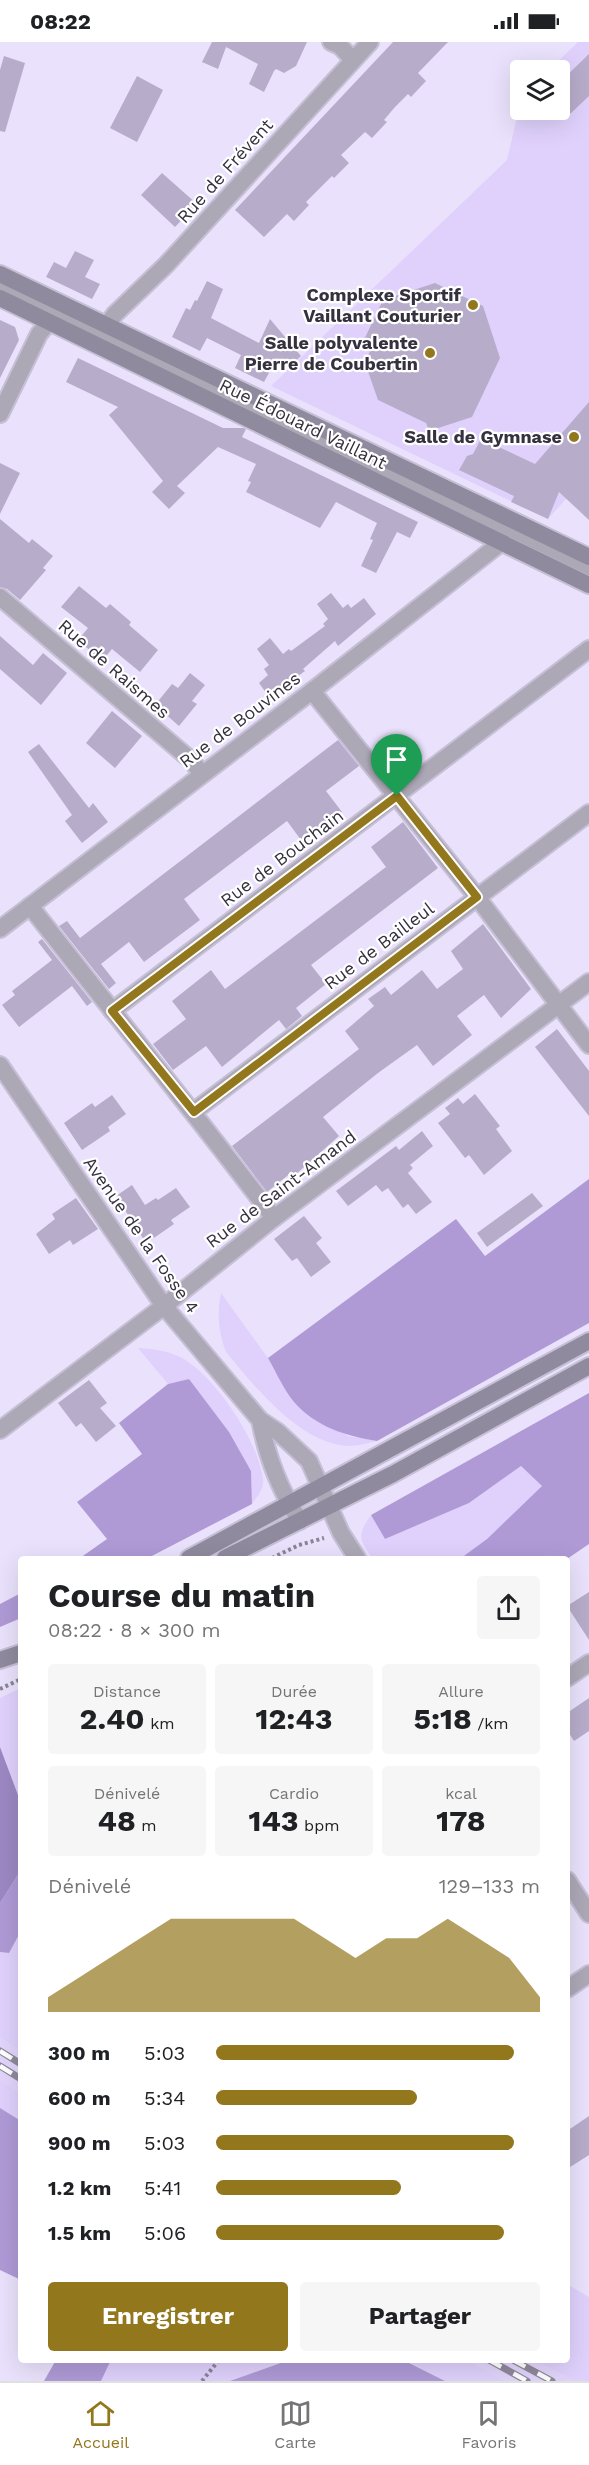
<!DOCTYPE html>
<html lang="fr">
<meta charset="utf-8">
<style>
:root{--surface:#fff;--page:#f6f6f6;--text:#202124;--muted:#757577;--line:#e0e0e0;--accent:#93771d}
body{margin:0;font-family:"Work Sans",sans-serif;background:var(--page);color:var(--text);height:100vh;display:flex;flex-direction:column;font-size:22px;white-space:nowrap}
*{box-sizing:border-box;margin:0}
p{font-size:20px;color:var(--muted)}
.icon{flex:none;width:33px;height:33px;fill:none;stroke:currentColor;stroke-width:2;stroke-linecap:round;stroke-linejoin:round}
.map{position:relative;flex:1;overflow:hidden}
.side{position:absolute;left:18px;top:1514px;width:552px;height:807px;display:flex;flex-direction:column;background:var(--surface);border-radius:6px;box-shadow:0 6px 24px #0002}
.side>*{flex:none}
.controls{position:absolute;left:510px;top:18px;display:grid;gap:12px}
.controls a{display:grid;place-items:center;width:60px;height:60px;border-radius:6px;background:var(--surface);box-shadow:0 6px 24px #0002;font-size:30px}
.pin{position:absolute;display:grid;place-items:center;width:51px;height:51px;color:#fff;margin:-62px -26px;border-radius:50% 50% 50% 0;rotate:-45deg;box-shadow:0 0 6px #0007}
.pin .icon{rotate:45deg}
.round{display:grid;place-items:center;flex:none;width:63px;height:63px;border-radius:6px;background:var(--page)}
.overview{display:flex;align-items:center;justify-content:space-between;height:102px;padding:0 30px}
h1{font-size:33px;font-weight:700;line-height:45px}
.stats{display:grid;grid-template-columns:repeat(3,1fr);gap:9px;height:102px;padding:6px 30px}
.stats div{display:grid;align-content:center;border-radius:6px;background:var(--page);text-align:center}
.stats b{font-size:30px;font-weight:700}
.stats small{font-size:16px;font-weight:400}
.stats p{font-size:16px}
.chart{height:168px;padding:12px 30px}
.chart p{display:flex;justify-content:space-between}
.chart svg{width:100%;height:108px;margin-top:6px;fill:var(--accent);opacity:.7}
.cta{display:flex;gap:12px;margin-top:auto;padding:12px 30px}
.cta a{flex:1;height:69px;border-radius:6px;background:var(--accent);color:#fff;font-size:24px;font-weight:700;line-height:69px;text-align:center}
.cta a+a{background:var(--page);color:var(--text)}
ul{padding:0 30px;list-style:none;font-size:20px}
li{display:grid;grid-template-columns:96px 72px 1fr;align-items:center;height:45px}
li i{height:15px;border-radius:8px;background:var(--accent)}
.status{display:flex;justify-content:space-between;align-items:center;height:42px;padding:0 30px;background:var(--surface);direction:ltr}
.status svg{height:16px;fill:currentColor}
.menu{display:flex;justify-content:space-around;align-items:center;height:84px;border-top:2px solid var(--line);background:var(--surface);font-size:16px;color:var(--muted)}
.menu a{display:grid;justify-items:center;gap:3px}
.menu .on{color:var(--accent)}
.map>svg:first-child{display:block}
.built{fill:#e2d5fc}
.green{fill:#dfd1fc}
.forest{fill:#af9ad6}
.water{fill:#9c88c3}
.building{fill:#b7adcb}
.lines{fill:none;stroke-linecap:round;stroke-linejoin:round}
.service-casing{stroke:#c6bfd6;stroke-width:14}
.minor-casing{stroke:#c6bfd6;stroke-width:20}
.secondary-casing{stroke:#c6bfd6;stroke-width:20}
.path{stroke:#898497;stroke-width:4;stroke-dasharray:3 3;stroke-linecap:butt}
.service{stroke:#ada8b6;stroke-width:10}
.minor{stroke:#ada8b6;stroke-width:16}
.secondary{stroke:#908a9e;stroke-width:16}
.rail-casing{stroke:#8f899c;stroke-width:7}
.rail{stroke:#fff;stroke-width:4.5;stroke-dasharray:14;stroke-linecap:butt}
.route-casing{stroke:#fff;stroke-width:12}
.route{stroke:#93771d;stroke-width:8}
.poi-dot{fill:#93771d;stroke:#fff;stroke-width:2}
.labels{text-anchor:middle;stroke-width:4.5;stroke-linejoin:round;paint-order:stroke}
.street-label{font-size:18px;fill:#35313e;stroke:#fff}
.poi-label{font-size:18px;font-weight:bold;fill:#35313e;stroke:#fff;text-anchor:end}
</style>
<div class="status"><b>08:22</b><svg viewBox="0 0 49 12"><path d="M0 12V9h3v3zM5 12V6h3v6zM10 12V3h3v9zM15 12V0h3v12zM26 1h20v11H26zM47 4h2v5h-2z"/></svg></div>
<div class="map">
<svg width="589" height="2339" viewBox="0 0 589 2339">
<rect width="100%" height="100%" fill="#eae2fc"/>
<g class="built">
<polygon points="0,1996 21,2009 21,2051 0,2038"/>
<polygon points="467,2318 535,2318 573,2339 505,2339"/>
</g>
<g class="green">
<polygon points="578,0 589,0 589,431 548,477 271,344 507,118 520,62 520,68 560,68 560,28 549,28"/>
<path d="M221,1251l47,65 25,43 55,35 29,5c-9,2 -19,5 -28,5 -48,-1 -95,-60 -123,-94 -8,-21 -9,-38 -5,-59z"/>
<path d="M138,1306c17,1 34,3 49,13 31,21 72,81 76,119 1,9 -6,17 -11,24l-1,-33 -62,-92 -21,5z"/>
<path d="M521,1424l21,20 -55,53 -26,19h-89c-13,-19 -15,-23 -1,-43l14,24 84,-36z"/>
<polygon points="21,1646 21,1761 0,1705 0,1656"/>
<polygon points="21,1889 21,2009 0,1996 0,1910 9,1911"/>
<polygon points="0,2038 21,2051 21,2079 0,2066"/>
<polygon points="567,2242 589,2255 589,2339 573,2339 535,2318 567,2318"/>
<polygon points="111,2318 289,2318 230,2339 101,2339"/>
<polygon points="403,2318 467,2318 505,2339 445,2339"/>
</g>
<g class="forest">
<path d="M589,1137v144l-212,118c-31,-5 -61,-14 -83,-39 -10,-12 -18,-30 -26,-44l188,-139 29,37z"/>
<polygon points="189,1337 229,1390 251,1429 252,1462 148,1516 80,1516 107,1497 77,1460 142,1412 119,1381 168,1342"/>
<polygon points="589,1351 589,1502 567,1517 461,1516 487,1497 542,1444 521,1424 469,1461 385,1497 371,1473"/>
<polygon points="21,1551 21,1576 0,1585 0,1562"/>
<polygon points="21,1828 21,1889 9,1911 0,1910 0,1861"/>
<polygon points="0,2066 21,2079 21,2238 0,2228"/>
<polygon points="56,2318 111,2318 101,2339 44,2339"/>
<polygon points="289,2318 403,2318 445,2339 230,2339"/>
</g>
<polygon class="water" points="0,1705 21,1761 21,1828 0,1861"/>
<g class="building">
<polygon points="212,0 307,0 296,24 284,31 276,27 274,29 264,50 249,42 258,22 226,5 218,27 202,20"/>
<polygon points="393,0 448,0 418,31 426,39 411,55 408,52 395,65 384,78 387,80 372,96 365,90 341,113 349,121 334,136 332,134 306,160 309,163 294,179 287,172 264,195 235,168"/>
<polygon points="589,12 589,54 570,72 560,61 560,40"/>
<polygon points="4,14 25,21 5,90 0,89 0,28"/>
<polygon points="137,34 163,48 137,100 110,86"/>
<polygon points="162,131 197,162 175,185 141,153"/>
<polygon points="75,209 94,218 85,235 100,242 92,257 46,235 54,220 66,226"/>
<polygon points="207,239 223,247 211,276 259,301 270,277 301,314 288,326 277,316 264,340 235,326 241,313 207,296 200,309 172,295 186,266 190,268 195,258 197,259"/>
<polygon points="435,241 483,264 500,316 472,375 429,389 426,381 378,358 365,321 370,309 362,302 383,258"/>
<polygon points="0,278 15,285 19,298 0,336"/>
<polygon points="78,316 223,386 243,386 246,387 242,395 418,480 410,496 397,490 376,531 361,524 373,498 370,497 377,481 336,460 320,486 246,450 251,440 248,439 256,422 218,405 177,444 185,451 169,467 152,450 163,439 109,373 118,365 66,340"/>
<polygon points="589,360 589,478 559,450 548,477 511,460 514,454 459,428 467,414 473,412 484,391 499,398 501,406 535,422"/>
<polygon points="0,421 20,431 0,472"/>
<polygon points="0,477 29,501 32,497 53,514 43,526 46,528 20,558 7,547 0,545"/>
<polygon points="79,544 106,566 110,562 131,580 129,583 158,608 140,630 112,607 102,619 78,598 88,586 61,565"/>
<polygon points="331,551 343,566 348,562 351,566 364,556 376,572 338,604 335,599 303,627 305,629 269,655 259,641 268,633 264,627 269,623 257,607 270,596 283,612 289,607 291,609 325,584 323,582 328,577 317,562"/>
<polygon points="0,594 33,623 43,611 67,631 41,663 0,627"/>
<polygon points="190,631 205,643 192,659 197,662 179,684 155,663 172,642 178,646"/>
<polygon points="112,669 142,694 115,726 86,701"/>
<polygon points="338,698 359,724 326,749 342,770 301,798 287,779 184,857 200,878 144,920 129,900 101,922 116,941 109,947 59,884 67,879 80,896"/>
<polygon points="39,702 89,766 93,761 108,780 82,801 65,779 72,773 28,710"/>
<polygon points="403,780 438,826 311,923 326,942 296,966 302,974 286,987 279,978 222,1025 206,1004 173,1028 153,1002 186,977 172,959 211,928 225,947 386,825 371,805"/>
<polygon points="483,882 531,947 501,976 484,953 457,974 472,993 433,1024 417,1003 378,1031 323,1075 339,1094 295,1133 292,1130 267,1150 232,1104 359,1007 345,989 374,964 368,957 385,945 391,953 422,928 437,947 463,927 451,909"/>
<polygon points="42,897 92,960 87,964 72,944 19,985 2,963 15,953 12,949 52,918 38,900"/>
<polygon points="557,987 589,1029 589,1074 535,1005"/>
<polygon points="475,1052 500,1084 496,1087 512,1109 484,1133 469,1113 465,1116 438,1081 450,1072 445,1066 458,1056 463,1062"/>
<polygon points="112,1053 126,1072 108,1085 110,1089 82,1108 64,1081 92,1061 95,1065"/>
<polygon points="422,1089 433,1104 410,1123 413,1126 408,1131 432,1160 416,1172 408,1162 403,1166 388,1146 382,1150 376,1143 348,1164 336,1149 396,1104 399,1108"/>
<polygon points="132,1143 145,1163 156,1156 158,1158 176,1146 190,1165 171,1178 174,1182 151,1198 144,1198 116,1154"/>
<polygon points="532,1151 543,1164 487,1205 477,1191"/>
<polygon points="76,1156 98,1187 73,1203 70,1198 49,1212 36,1192 55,1177 52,1172"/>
<polygon points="304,1174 322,1196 316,1201 331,1220 311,1235 297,1216 292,1219 274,1197"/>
<polygon points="89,1338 107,1361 100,1366 116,1384 96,1400 81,1381 76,1385 58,1361"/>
<polygon points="589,1550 589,1598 567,1564"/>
<polygon points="589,1656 589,1689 574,1699 567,1688 567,1671"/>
<polygon points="589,2074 589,2113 567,2127 567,2089"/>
</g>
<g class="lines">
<g class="service-casing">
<polyline id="service" points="0,244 589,528"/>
</g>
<g class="minor-casing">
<g id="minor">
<polyline points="331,0 340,4 353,18"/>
<polyline points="107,283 115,272 166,223 370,0"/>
<polyline points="0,372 39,292 49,280"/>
<polyline points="0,555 192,719 201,731"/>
<polyline points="312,649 477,855 589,1003"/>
<path d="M30,864c81,104 164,206 244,312"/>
<polyline points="0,887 312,649 502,500"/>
<polyline points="112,969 589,607"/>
<polyline points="0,1023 164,1264 260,1378 278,1390 309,1419 341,1491 357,1516"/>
<polyline points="193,1070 589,771"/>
<path d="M260,1378c7,37 19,69 40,101"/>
<polyline points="0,1388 164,1264 274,1176 589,940"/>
<polyline points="567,1636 589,1621"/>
<polyline points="567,1838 589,1872"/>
<polyline points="567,1947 589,1932"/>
</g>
</g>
<g class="secondary-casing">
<g id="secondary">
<polyline points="0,232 589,515"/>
<polyline points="0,256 589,543"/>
<polyline points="189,1516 589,1299"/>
<polyline points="225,1516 393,1432 589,1324"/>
<polyline points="0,1618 21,1611"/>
</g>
</g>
<g class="path">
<polyline points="272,1516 299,1503 324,1496"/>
<polyline points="0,1647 21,1637"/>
<polyline points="202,2339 219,2318"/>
</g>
<use href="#service" class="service"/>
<use href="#minor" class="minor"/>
<use href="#secondary" class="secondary"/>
<g class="rail-casing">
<g id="rail">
<polyline points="0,2009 21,2022"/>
<polyline points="0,2024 21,2037"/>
<polyline points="489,2318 527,2339"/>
<polyline points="513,2318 552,2339"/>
</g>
</g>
<use href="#rail" class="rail"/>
</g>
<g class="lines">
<g class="route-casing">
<polygon id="route" points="397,754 477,855 194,1070 112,969"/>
</g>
<use href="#route" class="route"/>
</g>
<g class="poi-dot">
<circle cx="473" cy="263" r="6"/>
<circle cx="430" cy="311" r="6"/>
<circle cx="574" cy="395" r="6"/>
</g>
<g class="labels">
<g class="street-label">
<text transform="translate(225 129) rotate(-48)" y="6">Rue de Frévent</text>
<text transform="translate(303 382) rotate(26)" y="6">Rue Édouard Vaillant</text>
<text transform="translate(114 627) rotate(41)" y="6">Rue de Raismes</text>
<text transform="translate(240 678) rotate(-37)" y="6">Rue de Bouvines</text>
<text transform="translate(282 816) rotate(-37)" y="6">Rue de Bouchain</text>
<text transform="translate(379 904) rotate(-37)" y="6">Rue de Bailleul</text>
<text transform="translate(281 1147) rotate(-37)" y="6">Rue de Saint-Amand</text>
<text transform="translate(141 1193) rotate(55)" y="6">Avenue de la Fosse 4</text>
</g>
<g class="poi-label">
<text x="461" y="259">Complexe Sportif<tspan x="461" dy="21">Vaillant Couturier</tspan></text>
<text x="418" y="307">Salle polyvalente<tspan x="418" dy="21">Pierre de Coubertin</tspan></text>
<text x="562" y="401">Salle de Gymnase</text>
</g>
</g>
</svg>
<div class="controls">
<a><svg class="icon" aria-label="layers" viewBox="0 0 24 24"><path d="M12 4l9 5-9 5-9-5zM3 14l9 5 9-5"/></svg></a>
</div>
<div class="pin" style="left:397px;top:754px;background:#1e9e55"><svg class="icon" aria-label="arrive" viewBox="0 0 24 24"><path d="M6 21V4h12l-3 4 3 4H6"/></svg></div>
<section class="side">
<div class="overview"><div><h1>Course du matin</h1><p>08:22 · 8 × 300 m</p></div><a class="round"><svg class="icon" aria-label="share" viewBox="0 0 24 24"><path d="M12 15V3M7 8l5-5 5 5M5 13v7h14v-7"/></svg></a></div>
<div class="stats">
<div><p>Distance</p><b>2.40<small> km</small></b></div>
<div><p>Durée</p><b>12:43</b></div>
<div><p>Allure</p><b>5:18<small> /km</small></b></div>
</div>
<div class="stats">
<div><p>Dénivelé</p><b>48<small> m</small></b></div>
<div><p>Cardio</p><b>143<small> bpm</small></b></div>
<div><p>kcal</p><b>178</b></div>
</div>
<div class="chart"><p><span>Dénivelé</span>129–133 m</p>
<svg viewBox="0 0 160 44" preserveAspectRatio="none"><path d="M0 44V38L10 30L20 22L30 14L40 6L50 6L60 6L70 6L80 6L90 14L100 22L110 14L120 14L130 6L140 14L150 22L160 38V44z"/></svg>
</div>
<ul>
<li><b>300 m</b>5:03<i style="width:92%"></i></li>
<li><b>600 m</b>5:34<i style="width:62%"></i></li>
<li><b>900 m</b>5:03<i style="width:92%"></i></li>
<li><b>1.2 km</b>5:41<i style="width:57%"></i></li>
<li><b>1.5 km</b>5:06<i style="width:89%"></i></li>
</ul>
<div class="cta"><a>Enregistrer</a><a>Partager</a></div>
</section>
</div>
<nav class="menu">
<a class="on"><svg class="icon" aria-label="home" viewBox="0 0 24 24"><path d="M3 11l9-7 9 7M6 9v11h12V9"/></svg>Accueil</a>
<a><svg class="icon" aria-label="map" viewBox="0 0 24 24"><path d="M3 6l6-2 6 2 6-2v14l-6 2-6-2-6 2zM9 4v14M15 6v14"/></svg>Carte</a>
<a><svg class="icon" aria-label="saved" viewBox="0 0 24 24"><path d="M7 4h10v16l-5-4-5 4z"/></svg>Favoris</a>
</nav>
